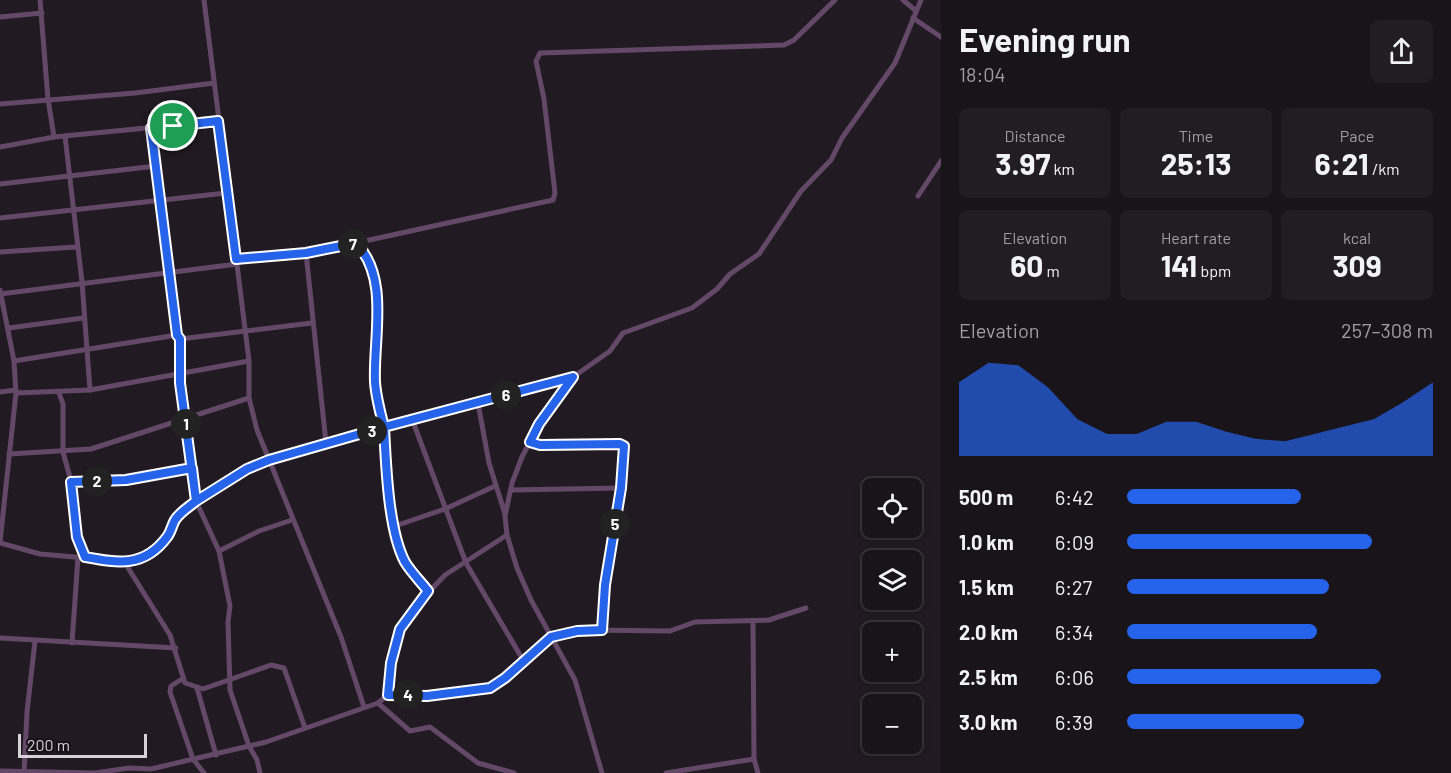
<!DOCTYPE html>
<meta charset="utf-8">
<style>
:root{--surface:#19141a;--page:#221d23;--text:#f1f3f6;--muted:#9f9ea2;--line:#373339;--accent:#2563eb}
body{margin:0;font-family:Barlow,sans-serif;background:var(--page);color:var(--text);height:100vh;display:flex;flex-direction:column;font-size:22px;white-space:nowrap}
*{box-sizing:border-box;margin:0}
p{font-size:20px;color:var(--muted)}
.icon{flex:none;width:33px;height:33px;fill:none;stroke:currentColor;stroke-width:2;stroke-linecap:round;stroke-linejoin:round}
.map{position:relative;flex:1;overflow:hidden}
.details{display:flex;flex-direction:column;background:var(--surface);width:510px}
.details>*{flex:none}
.fabs{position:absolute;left:862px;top:478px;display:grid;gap:12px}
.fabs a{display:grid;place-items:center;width:60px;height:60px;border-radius:9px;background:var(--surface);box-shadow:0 3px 9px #0003,0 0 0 2px var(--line);font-size:30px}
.scale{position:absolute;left:18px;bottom:15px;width:129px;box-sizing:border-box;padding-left:6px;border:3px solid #d7d2d8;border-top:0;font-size:16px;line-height:21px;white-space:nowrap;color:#d7d2d8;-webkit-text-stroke:4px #181119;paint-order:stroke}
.pin{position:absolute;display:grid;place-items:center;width:51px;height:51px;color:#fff;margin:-26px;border:3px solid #fff;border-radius:50%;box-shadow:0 2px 6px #0007}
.km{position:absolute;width:30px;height:30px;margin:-15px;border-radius:50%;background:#222;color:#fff;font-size:16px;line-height:30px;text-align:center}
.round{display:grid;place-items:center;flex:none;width:63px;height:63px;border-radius:9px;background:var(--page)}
.head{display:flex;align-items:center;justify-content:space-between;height:102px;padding:0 18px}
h1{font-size:33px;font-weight:700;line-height:45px}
.figures{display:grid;grid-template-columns:repeat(3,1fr);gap:9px;height:102px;padding:6px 18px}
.figures div{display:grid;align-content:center;border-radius:9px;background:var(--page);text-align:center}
.figures b{font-size:30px;font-weight:700}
.figures small{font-size:16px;font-weight:400}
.figures p{font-size:16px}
.chart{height:168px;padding:12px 18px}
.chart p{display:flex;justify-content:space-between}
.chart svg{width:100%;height:108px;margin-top:6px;fill:var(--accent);opacity:.7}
ul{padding:0 18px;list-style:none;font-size:20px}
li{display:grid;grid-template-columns:96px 72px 1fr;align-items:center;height:45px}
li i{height:15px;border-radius:8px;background:var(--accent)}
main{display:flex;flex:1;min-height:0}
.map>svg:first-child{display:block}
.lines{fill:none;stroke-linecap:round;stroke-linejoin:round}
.minor{stroke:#634967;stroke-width:5}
.route-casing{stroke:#fff;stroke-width:12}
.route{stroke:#2563eb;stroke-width:8}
</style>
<main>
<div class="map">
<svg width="941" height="773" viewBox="0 0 941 773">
<rect width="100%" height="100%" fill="#211a22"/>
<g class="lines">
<g class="minor">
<polyline points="40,0 48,99 54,137"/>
<polyline points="204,0 249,361 249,398 257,430 341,637 364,707"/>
<polyline points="903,0 915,10"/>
<polyline points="0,17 42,13"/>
<polyline points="913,18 941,37"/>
<polyline points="0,104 135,93 214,83"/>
<path d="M151,128c9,69 16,138 26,207l3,4v44l16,118 23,50 11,55 -2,16 2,68 19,56 8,14 3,13"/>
<polyline points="65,136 82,282 90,390"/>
<polyline points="0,147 54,137 218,121"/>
<polyline points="0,184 156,166"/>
<polyline points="918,196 941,161"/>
<polyline points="0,218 226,193"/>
<polyline points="356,243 369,259 378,309 375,385 384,427 395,526 406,562 428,591"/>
<polyline points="0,252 76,247"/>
<polyline points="306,253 326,443"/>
<polyline points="236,259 328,249 553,200 555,193 544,99 536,61 540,53 784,45 794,40 835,0"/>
<polyline points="0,290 14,361 16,393 0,542"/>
<polyline points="0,294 237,264"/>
<polyline points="9,328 83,318"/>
<polyline points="180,339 312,323"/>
<polyline points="14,361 177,335"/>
<polyline points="0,392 16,390"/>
<polyline points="16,393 90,390 249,361"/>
<polyline points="59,393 63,404 63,452 71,481 77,537 85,557"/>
<polyline points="478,403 489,463 505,514"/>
<polyline points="412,419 466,563 523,660"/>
<polyline points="530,442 540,445 619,444 624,446 621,488 605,585 602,630"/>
<polyline points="9,454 91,449 249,398"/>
<polyline points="71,481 126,480 192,468"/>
<polyline points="511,490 621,488"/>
<polyline points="395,526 445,509 495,486"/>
<polyline points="0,543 40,554 132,562 161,544 181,512 247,469 269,460 441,410 478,403 573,377"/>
<polyline points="219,551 259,531 292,520"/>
<polyline points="125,563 170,635 185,683 203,689 271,665 284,668 305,728"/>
<polyline points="0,638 176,648"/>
<polyline points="72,643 78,557"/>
<polyline points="182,679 171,686 170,692 193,759 204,773"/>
<polyline points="197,688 216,755"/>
<polyline points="388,695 396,639 400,629 422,599 445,575 507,535"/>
<polyline points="378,703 410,731 430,727 478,763 514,773"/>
<polyline points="754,759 758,773"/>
<polyline points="0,771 95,773 129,768 151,769 266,742 378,703 388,695 427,696 490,688 505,678 551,637 562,634 586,630 670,631 695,622 769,620 806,608"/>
<polyline points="24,773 27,712 35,641"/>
<polyline points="602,773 575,680 531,600 517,568 507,535 505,516 512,483 522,457 539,424 573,377 610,351 623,333 692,308 717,289 730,274 759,254 801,191 831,160 842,138 895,63 921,0"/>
<polyline points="666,773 754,759 753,621"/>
</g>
</g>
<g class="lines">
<g class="route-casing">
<path id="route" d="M173,126l-22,2 26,207 3,4v44l16,118c-7,6 -16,11 -21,19 -3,5 -4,12 -8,17 -23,31 -49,26 -82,20l-8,-20 -6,-55 55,-2 66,-12 4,33 51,-32 22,-9 115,-33c2,37 4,103 21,135 6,10 16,20 23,29l-28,38 -9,34 -3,32 39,1 63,-8 15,-10 46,-41 26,-6 25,-1 3,-45 16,-97 3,-42 -4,-2 -80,1 -10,-3 9,-18 34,-47 -189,50c-4,-15 -8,-30 -9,-45 -2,-44 15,-104 -19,-139l-50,10 -70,6 -18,-138 -45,5"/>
</g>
<use href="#route" class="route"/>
</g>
</svg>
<div class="fabs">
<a><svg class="icon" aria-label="locate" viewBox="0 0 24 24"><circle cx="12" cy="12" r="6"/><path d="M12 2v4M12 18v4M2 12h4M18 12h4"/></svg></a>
<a><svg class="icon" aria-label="layers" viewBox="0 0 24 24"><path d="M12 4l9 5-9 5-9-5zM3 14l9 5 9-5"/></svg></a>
<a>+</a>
<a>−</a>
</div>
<div class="scale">200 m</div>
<div class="pin" style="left:173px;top:126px;background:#1e9e55"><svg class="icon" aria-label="arrive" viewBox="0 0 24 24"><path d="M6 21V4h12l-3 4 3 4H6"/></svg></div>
<b class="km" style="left:186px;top:424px">1</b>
<b class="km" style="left:97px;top:481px">2</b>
<b class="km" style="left:372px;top:431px">3</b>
<b class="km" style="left:408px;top:695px">4</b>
<b class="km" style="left:615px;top:524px">5</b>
<b class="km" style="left:506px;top:395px">6</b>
<b class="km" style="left:353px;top:244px">7</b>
</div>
<section class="details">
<div class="head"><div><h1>Evening run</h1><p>18:04</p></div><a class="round"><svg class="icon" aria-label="share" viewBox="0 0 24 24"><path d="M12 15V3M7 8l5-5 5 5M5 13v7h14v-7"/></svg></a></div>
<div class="figures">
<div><p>Distance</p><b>3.97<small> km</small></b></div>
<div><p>Time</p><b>25:13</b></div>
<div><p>Pace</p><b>6:21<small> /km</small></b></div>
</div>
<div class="figures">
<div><p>Elevation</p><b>60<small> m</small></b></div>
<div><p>Heart rate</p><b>141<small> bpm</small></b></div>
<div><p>kcal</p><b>309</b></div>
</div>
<div class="chart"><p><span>Elevation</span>257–308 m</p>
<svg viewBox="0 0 160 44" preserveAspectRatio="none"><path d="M0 44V14L10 6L20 7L30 16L40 29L50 35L60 35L70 30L80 30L90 34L100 37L110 38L120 35L130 32L140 29L150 22L160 14V44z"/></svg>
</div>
<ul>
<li><b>500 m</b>6:42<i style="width:57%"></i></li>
<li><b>1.0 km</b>6:09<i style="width:80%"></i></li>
<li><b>1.5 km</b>6:27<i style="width:66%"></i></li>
<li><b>2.0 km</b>6:34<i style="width:62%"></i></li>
<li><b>2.5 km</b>6:06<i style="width:83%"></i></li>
<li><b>3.0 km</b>6:39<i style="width:58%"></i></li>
</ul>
</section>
</main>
